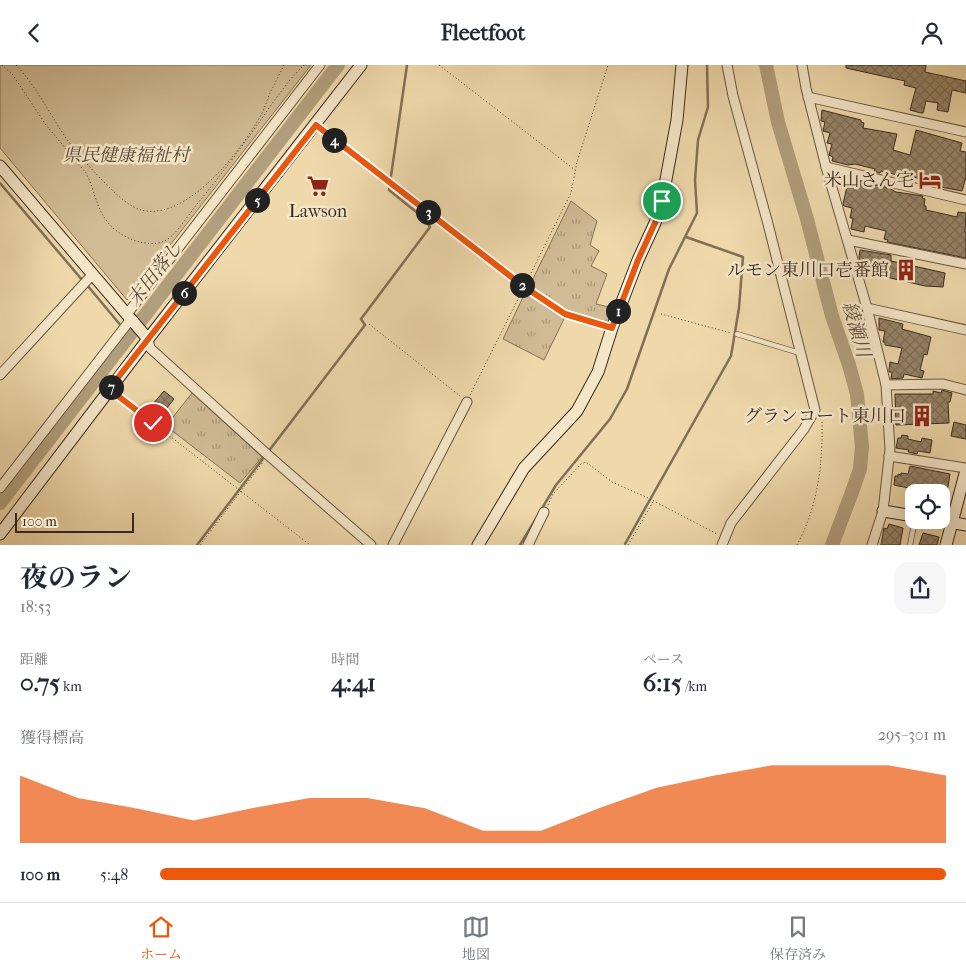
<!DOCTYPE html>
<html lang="ja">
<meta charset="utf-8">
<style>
:root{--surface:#fff;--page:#f6f6f7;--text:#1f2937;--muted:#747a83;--line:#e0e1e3;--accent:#ea580c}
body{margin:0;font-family:"IM FELL French Canon","Noto Serif JP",serif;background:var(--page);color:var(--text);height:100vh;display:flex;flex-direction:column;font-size:19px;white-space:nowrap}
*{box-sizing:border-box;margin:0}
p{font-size:16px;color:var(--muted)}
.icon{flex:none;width:28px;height:28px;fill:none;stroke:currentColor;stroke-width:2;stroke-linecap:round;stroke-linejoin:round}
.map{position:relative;height:480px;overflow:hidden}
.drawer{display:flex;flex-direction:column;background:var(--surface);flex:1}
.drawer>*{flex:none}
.buttons{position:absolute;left:905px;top:419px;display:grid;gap:10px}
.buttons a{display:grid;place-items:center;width:45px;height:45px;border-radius:10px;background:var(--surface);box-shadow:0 5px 20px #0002;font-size:25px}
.scale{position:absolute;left:15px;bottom:12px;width:119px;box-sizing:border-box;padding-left:5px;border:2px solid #382b21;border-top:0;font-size:14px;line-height:18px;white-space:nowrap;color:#382b21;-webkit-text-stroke:4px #f5e6c8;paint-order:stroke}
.pin{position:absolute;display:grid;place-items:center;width:42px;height:42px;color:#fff;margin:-21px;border:2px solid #fff;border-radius:50%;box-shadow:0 1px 5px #0007}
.km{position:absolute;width:25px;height:25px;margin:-12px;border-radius:50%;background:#222;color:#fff;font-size:14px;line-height:25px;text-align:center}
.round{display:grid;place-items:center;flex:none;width:52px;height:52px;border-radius:15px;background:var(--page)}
.head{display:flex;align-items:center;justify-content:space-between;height:85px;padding:0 20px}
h1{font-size:28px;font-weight:700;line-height:38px}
.metrics{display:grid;grid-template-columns:repeat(3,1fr);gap:8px;height:85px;padding:5px 20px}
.metrics div{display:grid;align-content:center}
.metrics b{font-size:25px;font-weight:700}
.metrics small{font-size:14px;font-weight:400}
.metrics p{font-size:14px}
.chart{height:140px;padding:10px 20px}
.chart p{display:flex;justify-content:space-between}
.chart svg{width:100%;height:90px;margin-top:5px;fill:var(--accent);opacity:.7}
ul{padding:0 20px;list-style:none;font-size:16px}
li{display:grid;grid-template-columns:80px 60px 1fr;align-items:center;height:38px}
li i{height:12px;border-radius:6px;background:var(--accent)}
header{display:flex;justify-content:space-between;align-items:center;height:65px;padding:0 20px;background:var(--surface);font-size:22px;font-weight:700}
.tabs{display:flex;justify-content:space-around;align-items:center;height:70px;border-top:1px solid var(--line);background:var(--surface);font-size:14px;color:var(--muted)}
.tabs a{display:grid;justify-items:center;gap:2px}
.tabs .selected{color:var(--accent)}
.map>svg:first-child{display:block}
.grass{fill:url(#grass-tufts);stroke:#84735a}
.park{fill:#d0bb94;stroke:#84735a}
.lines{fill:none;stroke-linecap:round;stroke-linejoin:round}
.stream{stroke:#817058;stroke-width:2.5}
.river{stroke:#b19e7c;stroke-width:14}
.building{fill:url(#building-cross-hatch);stroke:#382b21}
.lane-casing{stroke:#665644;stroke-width:6}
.street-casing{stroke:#665644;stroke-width:11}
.secondary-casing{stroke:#382b21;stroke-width:13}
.path{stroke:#382b21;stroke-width:1;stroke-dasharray:1 2.5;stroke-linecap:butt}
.lane{stroke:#f5e6c8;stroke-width:4.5}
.street{stroke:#f5e6c8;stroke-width:9}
.secondary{stroke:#f5e6c8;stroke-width:11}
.route-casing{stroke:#fff;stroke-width:10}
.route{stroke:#ea580c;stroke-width:6}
.labels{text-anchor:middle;stroke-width:5;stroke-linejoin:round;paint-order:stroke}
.park-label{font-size:18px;font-style:italic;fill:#564838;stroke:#f5e6c8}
.poi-label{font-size:18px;fill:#382b21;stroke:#f5e6c8;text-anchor:end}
.water-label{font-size:19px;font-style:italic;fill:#5c4e3c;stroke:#f5e6c8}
</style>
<header><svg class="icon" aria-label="back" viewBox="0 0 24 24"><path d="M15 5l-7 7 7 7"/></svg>Fleetfoot<svg class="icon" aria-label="person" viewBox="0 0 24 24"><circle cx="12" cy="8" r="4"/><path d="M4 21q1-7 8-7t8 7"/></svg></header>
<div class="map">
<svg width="966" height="480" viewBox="0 0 966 480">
<defs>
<pattern id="grass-tufts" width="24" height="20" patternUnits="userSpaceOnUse" patternTransform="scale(1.25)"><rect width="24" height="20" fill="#d0bb94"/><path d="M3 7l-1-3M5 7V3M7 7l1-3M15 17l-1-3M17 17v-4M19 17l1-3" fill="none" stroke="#aa9878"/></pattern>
<pattern id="building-cross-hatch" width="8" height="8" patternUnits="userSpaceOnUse" patternTransform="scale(1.25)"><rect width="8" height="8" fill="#978569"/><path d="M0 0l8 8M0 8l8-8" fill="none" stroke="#7c6d56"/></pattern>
</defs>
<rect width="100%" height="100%" fill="#efd9ab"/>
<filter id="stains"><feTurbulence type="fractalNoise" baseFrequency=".004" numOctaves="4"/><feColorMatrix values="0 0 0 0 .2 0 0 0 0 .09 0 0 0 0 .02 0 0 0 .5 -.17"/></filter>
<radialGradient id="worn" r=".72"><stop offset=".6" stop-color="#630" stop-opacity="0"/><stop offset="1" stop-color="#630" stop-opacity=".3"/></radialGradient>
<g class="grass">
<polygon points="571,136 597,156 590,180 599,186 591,201 607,209 596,239 613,243 608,257 567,246 530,220"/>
<polygon points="525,228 564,254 544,295 503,274"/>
<polygon points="192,328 262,392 240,418 166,361"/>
</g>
<polygon class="park" points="0,0 311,0 127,235 0,83"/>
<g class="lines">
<g class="stream">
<polyline points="0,118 83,216"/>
<polyline points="87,220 122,262"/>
<polyline points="125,266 129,272"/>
<polyline points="625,479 731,291 739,243 743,192 686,172"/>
<polyline points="197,480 365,260 361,254 430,162 425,154 389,125 407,0"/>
<polyline points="520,480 556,420 610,354 627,324 669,204 697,148 695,115 698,75 708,42 707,0"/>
</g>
<g class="river">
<polyline points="766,0 778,57 807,154 832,251 849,300 857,329 862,382 860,404 852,427 832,480"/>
<polyline points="0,438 338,0"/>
</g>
</g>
<g class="building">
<polygon points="846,0 926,0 925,7 966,16 966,28 952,25 948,47 937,45 938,38 926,36 923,48 921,48 910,45 916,23 904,20 905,16 846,3"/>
<polygon points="822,45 861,55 861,57 864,58 863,63 897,69 893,85 910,90 916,65 962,78 960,86 966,87 966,112 962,126 930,120 931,117 914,112 914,114 881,106 880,108 874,107 875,104 855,99 848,100 832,96 833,92 829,90 832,79 827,78 830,68 823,66 825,57 821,56"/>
<polygon points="853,115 889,123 896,127 923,131 922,133 925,134 924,141 926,141 926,145 957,152 958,147 966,148 965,167 966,167 966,193 887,177 888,175 884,174 886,166 865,161 864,167 851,164 853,153 850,153 852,143 844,141 843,139 848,117 853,118"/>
<polygon points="860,185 891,190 891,196 945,208 943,222 925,221 886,212 888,206 861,201 859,192"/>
<polygon points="879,253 903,259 902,264 931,272 927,290 924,289 920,305 924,306 922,313 904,309 903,313 891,314 892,307 889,307 889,305 890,297 898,299 902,283 885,280 885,277 883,277 885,266 879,265"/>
<polygon points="942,325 952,328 950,337 948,337 949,358 896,360 895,329 933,329 933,326 941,328"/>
<polygon points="164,326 174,334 158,354 147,346"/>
<polygon points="954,357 966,360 966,374 951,371"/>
<polygon points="902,370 908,371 908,374 921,377 922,373 932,375 930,388 918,386 917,389 908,387 909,385 896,383 898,373 901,373"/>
<polygon points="910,401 950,409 947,428 919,428 919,425 894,420 895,411 898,411 898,409 901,410 901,408 908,409"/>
<polygon points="889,459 903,463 900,480 881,480 884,463 887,464"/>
<polygon points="923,468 939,472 937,480 919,480"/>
</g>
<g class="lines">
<g class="lane-casing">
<g id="lane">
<polyline points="737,269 800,288"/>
<polyline points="910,480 915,455"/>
</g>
</g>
<g class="street-casing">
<g id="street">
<polyline points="802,0 806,23 826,102 867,243 886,320 890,384 883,446 872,480"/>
<polyline points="808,32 966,67"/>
<polyline points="826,102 966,135"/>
<polyline points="848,175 966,199"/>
<polyline points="867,243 966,265"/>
<polyline points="127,249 320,0"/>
<polyline points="148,274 150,283 268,390 371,480"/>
<polyline points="0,310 92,210"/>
<polyline points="886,320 943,319 966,325"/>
<polyline points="889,391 966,403"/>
<polyline points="0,423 131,254"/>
<polyline points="393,480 467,337"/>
<polyline points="528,480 544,447"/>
<polyline points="722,480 731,458 804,364 815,345 768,159 733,31 727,0"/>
</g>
</g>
<g class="secondary-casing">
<g id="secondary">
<polyline points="0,101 148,274"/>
<polyline points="883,446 914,451"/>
<polyline points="939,455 966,460"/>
<polyline points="0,469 148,274 361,0"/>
<polyline points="478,480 524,403 577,346 598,307 612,263 638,195 655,158 662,136 677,55 682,0"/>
<polyline points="946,480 966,405"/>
</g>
</g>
<g class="path">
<path d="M2,0l11,10 33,50 40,48c10,19 9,37 26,54 12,12 40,23 56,12 8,-5 22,-26 29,-35 20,-24 38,-48 56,-73 16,-22 31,-47 51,-66"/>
<path d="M16,0c25,26 39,62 63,90 14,15 43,50 62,55 46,12 102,-61 121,-97 4,-8 6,-17 10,-24 4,-8 8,-16 12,-24"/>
<polyline points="439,0 575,105"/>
<polyline points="322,65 523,221 565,249 602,260"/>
<polyline points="661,249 731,268"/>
<polyline points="369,259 460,331"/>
<polyline points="117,330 310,480"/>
<polyline points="470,330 571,128 577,97 608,0"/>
<polyline points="548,440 553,429 581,399 586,397 612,417 648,433 717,469"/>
<polyline points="200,480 263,397"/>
<polyline points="628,480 653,437"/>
<path d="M797,480c21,-39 26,-82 25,-125"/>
</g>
<use href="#lane" class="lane"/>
<use href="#street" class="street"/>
<use href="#secondary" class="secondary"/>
</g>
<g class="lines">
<g class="route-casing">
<polyline id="route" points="153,358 109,324 316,60 523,221 565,249 612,263 638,195 655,158 662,136"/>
</g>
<use href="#route" class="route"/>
</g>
<defs>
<g id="hotel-bare" transform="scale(1.725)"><path d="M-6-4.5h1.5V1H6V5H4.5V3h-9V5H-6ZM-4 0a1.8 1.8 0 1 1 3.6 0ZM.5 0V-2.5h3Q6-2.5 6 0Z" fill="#8f2418" stroke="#f5e6c8" stroke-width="2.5" paint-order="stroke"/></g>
<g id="supermarket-bare" transform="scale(1.725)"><path d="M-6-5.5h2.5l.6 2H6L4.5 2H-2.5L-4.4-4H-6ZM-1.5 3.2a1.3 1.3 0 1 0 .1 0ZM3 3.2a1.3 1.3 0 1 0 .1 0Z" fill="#8f2418" stroke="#f5e6c8" stroke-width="2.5" paint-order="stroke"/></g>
<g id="building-bare" transform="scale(1.725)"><path d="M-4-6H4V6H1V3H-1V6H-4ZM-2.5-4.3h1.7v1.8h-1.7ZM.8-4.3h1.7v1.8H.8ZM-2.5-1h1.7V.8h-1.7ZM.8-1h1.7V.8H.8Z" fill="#8f2418" stroke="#f5e6c8" stroke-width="2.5" paint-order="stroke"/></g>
</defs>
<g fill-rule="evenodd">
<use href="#hotel-bare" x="930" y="115"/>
<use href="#supermarket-bare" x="318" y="121"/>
<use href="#building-bare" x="906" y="205"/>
<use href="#building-bare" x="922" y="351"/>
</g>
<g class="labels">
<g class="park-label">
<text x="126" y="96">県民健康福祉村</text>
</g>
<g class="poi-label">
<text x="914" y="121">米山さん宅</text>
<text x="318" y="152" text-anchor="middle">Lawson</text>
<text x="889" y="211">ルモン東川口壱番館</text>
<text x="906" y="357">グランコート東川口</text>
</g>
<g class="water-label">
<text transform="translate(154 208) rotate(-52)" y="7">末田落し</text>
<text transform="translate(857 264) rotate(74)" y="7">綾瀬川</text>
</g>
</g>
<rect width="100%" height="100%" filter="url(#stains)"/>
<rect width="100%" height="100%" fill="url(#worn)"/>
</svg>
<div class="buttons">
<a><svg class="icon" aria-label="locate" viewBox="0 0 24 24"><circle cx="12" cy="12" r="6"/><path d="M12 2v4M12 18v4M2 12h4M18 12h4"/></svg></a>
</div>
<div class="scale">100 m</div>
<div class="pin" style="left:662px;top:136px;background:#1e9e55"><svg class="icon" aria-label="arrive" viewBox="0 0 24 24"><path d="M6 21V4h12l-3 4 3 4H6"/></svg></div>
<div class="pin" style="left:153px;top:358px;background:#d93025"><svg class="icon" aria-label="check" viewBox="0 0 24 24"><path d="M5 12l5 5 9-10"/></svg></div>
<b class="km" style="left:618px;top:246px">1</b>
<b class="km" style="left:522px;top:220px">2</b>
<b class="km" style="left:428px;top:147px">3</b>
<b class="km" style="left:334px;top:75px">4</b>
<b class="km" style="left:257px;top:135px">5</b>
<b class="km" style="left:184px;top:228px">6</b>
<b class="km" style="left:111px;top:322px">7</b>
</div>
<section class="drawer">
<div class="head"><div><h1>夜のラン</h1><p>18:53</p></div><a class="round"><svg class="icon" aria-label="share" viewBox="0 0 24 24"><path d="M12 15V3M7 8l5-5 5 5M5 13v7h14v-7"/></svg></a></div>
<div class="metrics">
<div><p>距離</p><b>0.75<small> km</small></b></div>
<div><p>時間</p><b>4:41</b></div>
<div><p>ペース</p><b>6:15<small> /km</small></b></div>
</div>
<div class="chart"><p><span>獲得標高</span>295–301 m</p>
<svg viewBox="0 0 160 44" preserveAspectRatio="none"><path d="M0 44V11L10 22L20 27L30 33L40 27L50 22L60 22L70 27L80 38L90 38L100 27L110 17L120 11L130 6L140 6L150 6L160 11V44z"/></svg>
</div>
<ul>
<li><b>100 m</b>5:48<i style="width:100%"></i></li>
</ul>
</section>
<nav class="tabs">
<a class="selected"><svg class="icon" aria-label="home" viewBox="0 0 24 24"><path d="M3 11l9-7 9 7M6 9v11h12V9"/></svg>ホーム</a>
<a><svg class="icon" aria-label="map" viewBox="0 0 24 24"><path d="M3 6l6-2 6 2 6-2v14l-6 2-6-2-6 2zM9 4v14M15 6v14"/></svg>地図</a>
<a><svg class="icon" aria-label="saved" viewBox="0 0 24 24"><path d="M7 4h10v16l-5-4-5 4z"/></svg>保存済み</a>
</nav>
